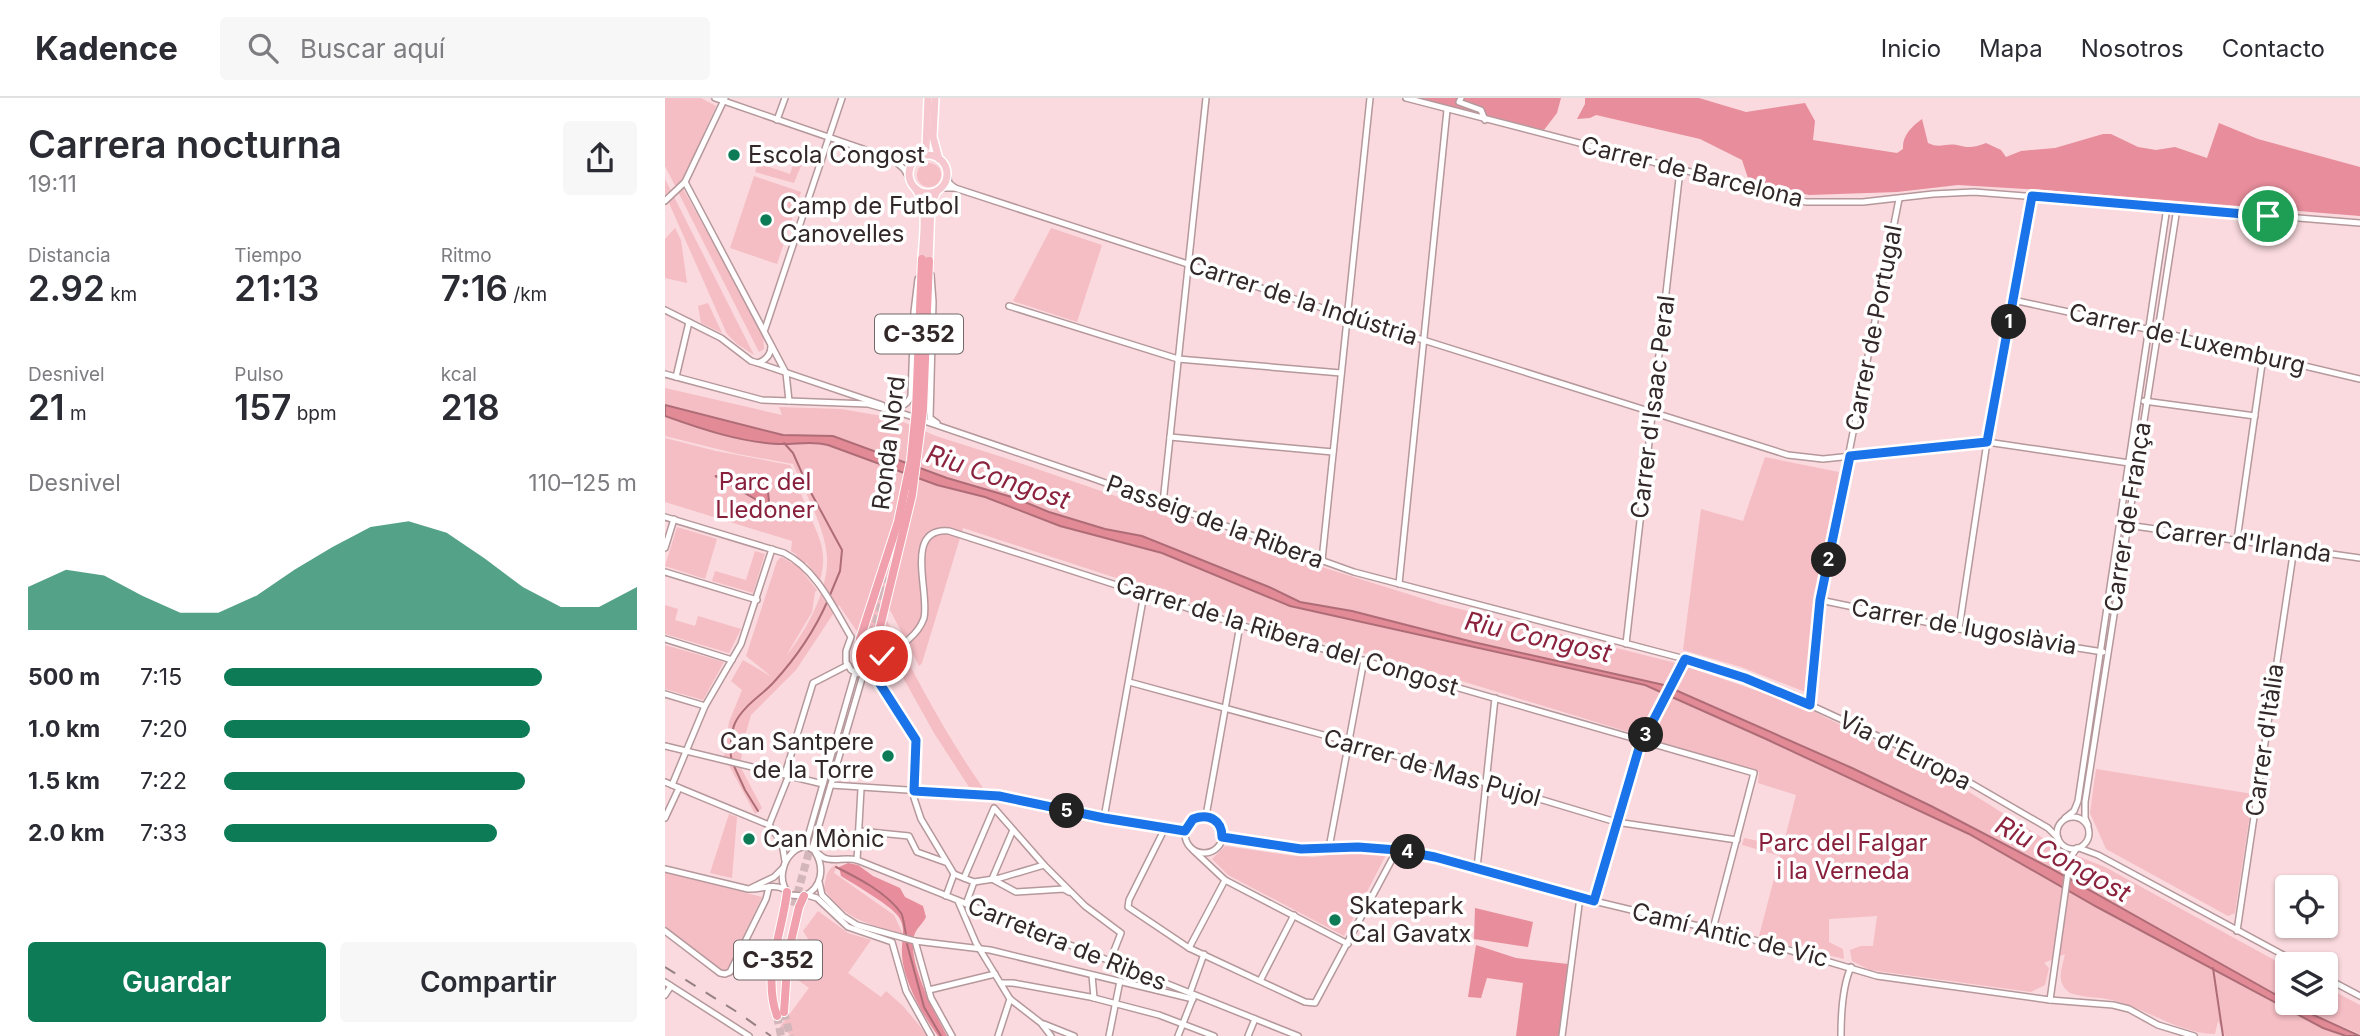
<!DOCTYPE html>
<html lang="es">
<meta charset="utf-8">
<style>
:root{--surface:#fff;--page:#f7f7f7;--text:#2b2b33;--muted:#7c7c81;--line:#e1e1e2;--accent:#0d7b56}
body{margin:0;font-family:Inter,sans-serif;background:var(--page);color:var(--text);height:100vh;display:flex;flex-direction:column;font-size:26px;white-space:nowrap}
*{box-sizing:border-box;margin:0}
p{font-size:23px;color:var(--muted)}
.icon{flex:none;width:38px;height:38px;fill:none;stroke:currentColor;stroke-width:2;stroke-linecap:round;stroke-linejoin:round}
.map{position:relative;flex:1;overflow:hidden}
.sheet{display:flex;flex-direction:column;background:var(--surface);width:665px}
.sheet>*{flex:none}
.buttons{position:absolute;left:1610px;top:777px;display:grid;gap:14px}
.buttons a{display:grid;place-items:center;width:63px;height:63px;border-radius:7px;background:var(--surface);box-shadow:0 2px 5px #0004;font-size:35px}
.pin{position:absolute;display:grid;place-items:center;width:60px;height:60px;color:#fff;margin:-30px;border:4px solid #fff;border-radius:50%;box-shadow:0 2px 7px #0007}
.km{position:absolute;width:35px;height:35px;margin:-18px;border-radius:50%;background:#222;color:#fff;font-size:19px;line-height:35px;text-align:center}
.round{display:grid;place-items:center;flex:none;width:74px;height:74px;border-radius:7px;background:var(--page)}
.overview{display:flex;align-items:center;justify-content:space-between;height:119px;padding:0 28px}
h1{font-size:38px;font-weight:600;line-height:52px}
.stats{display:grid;grid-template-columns:repeat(3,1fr);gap:10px;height:119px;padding:7px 28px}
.stats div{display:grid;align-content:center}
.stats b{font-size:35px;font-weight:600}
.stats small{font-size:19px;font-weight:400}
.stats p{font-size:19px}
.chart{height:196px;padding:14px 28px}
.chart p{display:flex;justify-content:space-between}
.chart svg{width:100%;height:126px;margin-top:7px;fill:var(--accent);opacity:.7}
.button{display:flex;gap:14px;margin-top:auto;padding:14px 28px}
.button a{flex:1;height:80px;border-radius:7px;background:var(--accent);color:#fff;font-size:28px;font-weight:600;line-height:80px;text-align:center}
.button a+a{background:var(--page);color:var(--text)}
ul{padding:0 28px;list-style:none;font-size:23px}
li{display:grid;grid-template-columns:112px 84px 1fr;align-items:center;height:52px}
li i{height:18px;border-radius:9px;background:var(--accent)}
header{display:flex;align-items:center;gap:42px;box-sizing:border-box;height:98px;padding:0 35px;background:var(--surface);border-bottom:2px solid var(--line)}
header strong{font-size:33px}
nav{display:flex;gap:38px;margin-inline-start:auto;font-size:24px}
.search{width:490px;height:63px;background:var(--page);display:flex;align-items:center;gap:18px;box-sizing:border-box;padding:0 24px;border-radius:7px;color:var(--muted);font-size:26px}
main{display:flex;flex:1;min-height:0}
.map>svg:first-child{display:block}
.green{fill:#f5bdc4}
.forest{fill:#e78d9b}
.water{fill:#e38a97;stroke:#ae6d76;stroke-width:2}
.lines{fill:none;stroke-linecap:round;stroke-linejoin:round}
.stream{stroke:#ae6d76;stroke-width:2}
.minor-tunnel{stroke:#d2b6ba;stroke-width:5;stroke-dasharray:5 2.5;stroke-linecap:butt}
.highway-tunnel{stroke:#d2b6ba;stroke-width:8;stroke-dasharray:8 4;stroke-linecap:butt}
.minor-casing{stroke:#b5989b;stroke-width:8}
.major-casing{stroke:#fff;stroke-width:10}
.highway-casing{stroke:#fff;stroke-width:10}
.minor{stroke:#fff;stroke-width:5}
.major{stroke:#f6c7ce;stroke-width:7}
.highway{stroke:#f0a1ad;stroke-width:8}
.rail{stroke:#968183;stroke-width:2;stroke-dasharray:12 12;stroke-linecap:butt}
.highway-bridge-casing{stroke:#fff;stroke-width:10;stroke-linecap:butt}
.highway-bridge{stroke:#f0a1ad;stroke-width:8}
.route-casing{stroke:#fff;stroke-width:14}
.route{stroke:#1a73e8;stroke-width:9}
.poi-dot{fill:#0d7b56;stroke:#fff;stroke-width:2.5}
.labels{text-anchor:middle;stroke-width:7;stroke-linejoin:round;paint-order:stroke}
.shield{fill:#fff;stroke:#706869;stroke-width:2}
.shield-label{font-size:23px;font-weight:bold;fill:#332829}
.poi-label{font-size:24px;fill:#332829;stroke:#fff;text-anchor:start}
.street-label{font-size:24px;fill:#332829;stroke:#fff}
.park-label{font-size:24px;fill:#881f3b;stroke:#fff}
.water-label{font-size:26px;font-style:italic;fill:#8c233e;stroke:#fff}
</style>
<header>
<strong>Kadence</strong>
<div class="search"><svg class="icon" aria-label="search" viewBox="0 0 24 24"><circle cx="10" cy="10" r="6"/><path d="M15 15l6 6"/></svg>Buscar aquí</div>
<nav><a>Inicio</a><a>Mapa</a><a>Nosotros</a><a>Contacto</a></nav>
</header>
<main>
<section class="sheet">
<div class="overview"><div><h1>Carrera nocturna</h1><p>19:11</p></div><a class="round"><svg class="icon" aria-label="share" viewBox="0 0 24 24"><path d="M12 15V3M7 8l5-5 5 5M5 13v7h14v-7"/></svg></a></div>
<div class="stats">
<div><p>Distancia</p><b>2.92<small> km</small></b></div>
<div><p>Tiempo</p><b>21:13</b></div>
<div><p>Ritmo</p><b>7:16<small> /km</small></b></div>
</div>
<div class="stats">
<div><p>Desnivel</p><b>21<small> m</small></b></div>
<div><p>Pulso</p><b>157<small> bpm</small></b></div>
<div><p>kcal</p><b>218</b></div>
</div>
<div class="chart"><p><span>Desnivel</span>110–125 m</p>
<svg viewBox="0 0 160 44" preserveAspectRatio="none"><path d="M0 44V29L10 23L20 25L30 32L40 38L50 38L60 32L70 23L80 15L90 8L100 6L110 10L120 19L130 29L140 36L150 36L160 29V44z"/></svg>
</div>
<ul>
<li><b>500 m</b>7:15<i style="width:77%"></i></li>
<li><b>1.0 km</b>7:20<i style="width:74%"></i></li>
<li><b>1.5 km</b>7:22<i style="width:73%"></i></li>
<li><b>2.0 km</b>7:33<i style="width:66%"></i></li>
</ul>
<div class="button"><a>Guardar</a><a>Compartir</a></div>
</section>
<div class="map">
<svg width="1695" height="938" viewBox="0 0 1695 938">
<rect width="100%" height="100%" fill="#fadade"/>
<g class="green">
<polygon points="0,0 36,0 51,8 16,87 98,235 99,251 94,254 0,68"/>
<polygon points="130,61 138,63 129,85 90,74 93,65 125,76"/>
<circle cx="264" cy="77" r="12"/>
<polygon points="89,78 136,94 112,166 65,150"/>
<polygon points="0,81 89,257 72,246 62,236 0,96"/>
<polygon points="10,130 16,142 22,185 0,180 0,141"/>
<polygon points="386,130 437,147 412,224 348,203"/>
<polygon points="43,205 57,235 36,225 33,208"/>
<polygon points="0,290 117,317 114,309 176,311 229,320 271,338 340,360 663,471 775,506 1015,566 1142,610 1288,684 1397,752 1440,769 1622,869 1622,903 1385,770 1266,708 1187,670 999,587 808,544 687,513 635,504 604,489 477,438 440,431 384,414 350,400 282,380 169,338 118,337 0,307"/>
<path d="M0,318c36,13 75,26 113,28 17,1 32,-4 50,1l109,40 48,12 75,29 102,27 128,53 355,79 121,54 203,95 128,73 171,93 55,28 23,8h-121l-7,-15 -3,13c-35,-1 -63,-22 -96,-32 -16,-6 -33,-3 -49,-9 -15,-11 -8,-24 -5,-39l-21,9 5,5 -4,17 -14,7 -161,-22 -18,-9 -2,-11 11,-4h12l4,-30 -48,3v23l14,7 1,10 -61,-15 -9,-6 -15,-2 21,-80 -38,-11 2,-7 39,8 13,-51 -38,-12 1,-11 -320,-98 -191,-53 -285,-93 -41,135 -3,3 -29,-56 -5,7c30,59 60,117 98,171l-14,-1 -35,-54 -52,-93 -24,-7 -19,-28 -43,65 -45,45 -7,25 -4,26 22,42 -7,6 -31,-58 5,-34 13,-32 -11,-9 12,-21 29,17 -26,-21 31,-95 4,-4 11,6 5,-8 -6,-4 1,-10 -127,-39v-64l51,13 74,14 3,5c5,12 8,25 13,37 11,27 23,42 14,73l-14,-18 -5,8 16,20 -2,2 -3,20 -26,44c20,-25 43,-66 41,-100 -3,-31 -22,-63 -34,-92l-55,-10 -73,-18z"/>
<polygon points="1100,359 1174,374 1151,497 1143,595 1076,569 1018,552 1036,411 1078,423"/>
<polygon points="12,429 52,441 40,481 0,468"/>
<polygon points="90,453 100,456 88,495 47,483 50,473 81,482"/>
<polygon points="0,507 13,511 10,522 30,528 33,518 76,531 64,555 0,536"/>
<polygon points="0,547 59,564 38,602 0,591"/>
<polygon points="1431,671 1588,696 1570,815 1563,818 1441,751 1425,715"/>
<polygon points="64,716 72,719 67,780 45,775"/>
<polygon points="560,748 630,758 648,759 682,755 721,757 679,838 563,777 547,761"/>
<path d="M172,766l-3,9 60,42 9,19c-34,-10 -58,-14 -79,-45 2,-11 2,-20 13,-25z"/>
<polygon points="0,774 97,799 61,874 56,873 0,832"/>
<polygon points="153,813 183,835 206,842 183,875 216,899 221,893 238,908 263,938 127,938 115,929 144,890 133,882 148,862 138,854 145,844 138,833"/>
<polygon points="1661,889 1695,907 1695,936 1646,916 1626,905 1661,905"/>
</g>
<g class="forest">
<polygon points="754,0 896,0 892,15 879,32"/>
<path d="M920,0h114l47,14 59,-9 10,18 -2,19 84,13 6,-4c-1,-13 9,-23 19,-30l6,24c12,6 17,0 29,2 11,3 17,3 29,-2l15,7 5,7 15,-6 34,-3 48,-14h8l27,13 18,3 19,-3 32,11 12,-35 39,16 102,28v49l-316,-26 -86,-5 -61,7 -88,3 -60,-14 -7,-21 -42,-21 -104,-24 -6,3 -13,1 8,-15z"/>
<path d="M183,765l10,2 15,11 27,12 5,9 18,9 3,11c-3,7 -10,11 -12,19 -7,25 21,78 33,100h-9c-15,-20 -36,-58 -36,-83 -1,-13 5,-25 -4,-37 -9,-12 -43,-31 -57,-40l-2,-9z"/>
<polygon points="810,810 868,824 863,849 809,841"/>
<polygon points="811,847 851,860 903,866 894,938 851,938 858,885 822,880 816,900 803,899"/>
</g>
<g class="water">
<path d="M0,307l118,30 50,1 114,42 68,20 34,14 56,17 37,7 127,51 31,15 52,9 121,31 191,43 188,83 79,38 119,62 237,133v2l73,33h-14l-23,-8 -226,-121 -128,-73 -203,-95 -121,-54 -355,-79 -128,-53 -102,-27 -75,-29 -48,-12 -109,-40c-18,-5 -33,0 -50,-1 -38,-2 -77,-15 -113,-28z"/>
<polygon points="50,378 67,379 71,384 96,384 103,394 105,412 90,401"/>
</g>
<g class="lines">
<g class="stream">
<polyline points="119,345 128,355 144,391 177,452 175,473 165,497"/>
<path d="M67,663c-3,-9 -1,-29 3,-38 8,-17 27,-28 38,-40 23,-25 42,-53 55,-83"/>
<polyline points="69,668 80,692 93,713"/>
<path d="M171,769c22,11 50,25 65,46 3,5 3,14 5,21"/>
<polyline points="242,846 259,909 276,938"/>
<polyline points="1548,870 1558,938"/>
</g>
<polyline class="minor-tunnel" points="234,551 243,542"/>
<g class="highway-tunnel">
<polyline points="215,496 220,479"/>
<polyline points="194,583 221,491"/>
<polyline points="129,808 147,743"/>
<polyline points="119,914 125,938"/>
<polyline points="112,918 116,938"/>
</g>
<g class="minor-casing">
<g id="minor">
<polyline points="50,0 227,61 243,63 252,61"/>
<polyline points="741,0 1141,104 1198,104 1268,96 1309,94 1695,125"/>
<polyline points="796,0 794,4 816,12 820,22"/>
<polyline points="112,22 120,0"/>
<polyline points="230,63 239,71 245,81"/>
<polyline points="282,76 284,85 290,90"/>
<polyline points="20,84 121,275 124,303"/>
<polyline points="276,90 290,90 682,218 1123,357 1158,361 1322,344 1471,366"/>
<polyline points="0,103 20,84 60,0"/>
<polyline points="266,177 268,204 265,320 272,325"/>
<polyline points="1348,202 1491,233 1695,281"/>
<polyline points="344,208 513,261 676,275"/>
<path d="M0,212l56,28 30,23 7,2c8,-3 13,-8 13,-17"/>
<polyline points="100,231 177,0"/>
<polyline points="93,265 217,307"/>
<polyline points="0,276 97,302 203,306 239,316 424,379 689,474 1020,561 1080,580 1145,607 1271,665 1383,730 1393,740"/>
<polyline points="11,279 24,224"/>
<polyline points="1479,303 1590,318"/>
<path d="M224,310c10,0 18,-2 22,-12l3,-84 4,-33"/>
<polyline points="505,339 668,354"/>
<polyline points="498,405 541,0"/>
<path d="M0,419l119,36c33,17 49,54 67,84l-5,14v11l5,8 8,4 13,-1 27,-24"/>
<polyline points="1462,427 1695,460"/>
<polyline points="1572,442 1598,259"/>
<polyline points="0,450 9,421"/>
<polyline points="657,462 705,0"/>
<polyline points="0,474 92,502"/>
<polyline points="734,486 782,12"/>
<polyline points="1155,502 1294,531 1438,554"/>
<polyline points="1294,531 1322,344 1366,98"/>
<polyline points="0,541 67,562"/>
<path d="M195,541c15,-1 24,9 21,24"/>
<path d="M243,542c7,-6 13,-13 16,-22 6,-26 -21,-91 25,-87l291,94 514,148 -41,156"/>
<polyline points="961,546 1015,72"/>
<polyline points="208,575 251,642 249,700 256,721 289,776"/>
<polyline points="464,584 684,644 951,724 1072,742"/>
<polyline points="0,596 40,608"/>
<polyline points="1145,607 1155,502 1234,101"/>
<polyline points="0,648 158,686"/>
<polyline points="120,676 148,585 183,567"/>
<polyline points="0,684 104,727 117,745 120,763"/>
<polyline points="7,687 40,608 76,546 107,451"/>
<polyline points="166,687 334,698 439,720 520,733"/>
<circle cx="539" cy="736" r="19"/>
<polyline points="541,718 575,527"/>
<circle cx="1408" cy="735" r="16"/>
<polyline points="0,720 14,690"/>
<polyline points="439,720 479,496"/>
<polyline points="1400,720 1409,713 1413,703 1502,109"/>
<polyline points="104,727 124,677"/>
<polyline points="1423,727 1420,720 1420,704 1512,110"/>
<polyline points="500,730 464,802 463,809 524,850 640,904 650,905 732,752"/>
<polyline points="194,733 244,738 252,754 280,764"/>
<polyline points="557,739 636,751 693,749 732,752 770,759 929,803 1079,839 1212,878 1385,902 1448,907 1464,911 1493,927 1529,938"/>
<polyline points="140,749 190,575"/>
<polyline points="664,750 699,562"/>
<polyline points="1414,750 1433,757 1635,866"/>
<polyline points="147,751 198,577"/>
<polyline points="528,752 560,782 683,846"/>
<path d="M150,754c10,16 7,36 -11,44l-14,-1c-7,-7 -9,-16 -7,-25 2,-12 14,-27 27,-22 5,2 9,7 14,10 10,4 22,-1 33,2l441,176"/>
<polyline points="192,762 196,691"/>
<polyline points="812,770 830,600"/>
<path d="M0,771l83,20c13,1 24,-6 36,0"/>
<polyline points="289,776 309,784 301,806"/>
<polyline points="299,780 329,710 379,767 420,808 456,835 445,863"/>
<polyline points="327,781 351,794 399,791 404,794"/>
<polyline points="327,781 348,732"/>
<polyline points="154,784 157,797 178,818 192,827 250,843 325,852 528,901"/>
<polyline points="309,784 335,780 379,767"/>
<polyline points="86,790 109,779 118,770"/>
<polyline points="142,797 152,800 183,829 227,844 241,893 266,938"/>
<polyline points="281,798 289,776"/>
<polyline points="293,803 311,845 345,901 376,925 386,938"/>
<polyline points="929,803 974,650 1020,561"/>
<polyline points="0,833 55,875 60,876 65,874 101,801 104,789"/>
<polyline points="1572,833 1629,450"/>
<polyline points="250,843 266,900 287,938"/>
<polyline points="524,850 560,782"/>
<polyline points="427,877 429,900"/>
<polyline points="1661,880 1695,898"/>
<polyline points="596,881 629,817"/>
<polyline points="0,884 84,938"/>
<polyline points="336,885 348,885 425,899 494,917 549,938"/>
<polyline points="264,892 330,876"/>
<polyline points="525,895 539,856"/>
<polyline points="0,897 6,888"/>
<polyline points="1385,902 1405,760 1412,750"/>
<polyline points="379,926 409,938"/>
<polyline points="333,938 345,901"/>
<polyline points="444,938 455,883"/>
<polyline points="513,938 528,900"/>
<polyline points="583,938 590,921"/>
<polyline points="897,938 915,799"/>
<path d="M1176,938c0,-22 1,-49 10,-69"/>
</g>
</g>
<g class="major-casing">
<g id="major">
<polyline points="270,0 268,39 274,61"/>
<circle cx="263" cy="76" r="19"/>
<polyline points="254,60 261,50 263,0"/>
<path d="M251,91c13,20 7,47 6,70"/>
<polyline points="264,163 266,106 272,93"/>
</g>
</g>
<g class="highway-casing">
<g id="highway">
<polyline points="251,312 257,161"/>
<polyline points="258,312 264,163"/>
<polyline points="195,541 233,424"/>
<polyline points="213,547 214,533 240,426"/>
<polyline points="119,914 123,856 134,809 139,798"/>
<path d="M112,918c-15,-42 5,-82 10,-124"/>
</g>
</g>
<use href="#minor" class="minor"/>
<use href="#major" class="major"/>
<use href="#highway" class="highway"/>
<polyline class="rail" points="0,869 72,914 106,938"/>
<g class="highway-bridge-casing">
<g id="highway-bridge">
<polyline points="233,424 246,362 251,312"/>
<polyline points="240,426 247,397 258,312"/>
</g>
</g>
<use href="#highway-bridge" class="highway-bridge"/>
</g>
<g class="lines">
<g class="route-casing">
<path id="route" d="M217,558l-2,10 -7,7 43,67 -2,51 85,5 105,22 81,13 8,-12c16,-6 29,1 29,18l79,12 57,-2 39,3 38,7 159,44 45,-153 46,-89 60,19 65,27 10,-105 30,-144 137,-14 45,-246 236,20"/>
</g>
<use href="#route" class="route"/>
</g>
<g class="poi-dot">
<circle cx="69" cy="57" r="7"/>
<circle cx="101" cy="122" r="7"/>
<circle cx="223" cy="658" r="7"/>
<circle cx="84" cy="741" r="7"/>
<circle cx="670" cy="822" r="7"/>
</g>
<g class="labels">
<g class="shield">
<rect x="210" y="216.5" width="88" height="39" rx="5"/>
<rect x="69" y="842.5" width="88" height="39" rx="5"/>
</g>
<g class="shield-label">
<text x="254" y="244">C-352</text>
<text x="113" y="870">C-352</text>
</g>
<g class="poi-label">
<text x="83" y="65">Escola Congost</text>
<text x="115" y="116">Camp de Futbol<tspan x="115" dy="28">Canovelles</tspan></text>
<text x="209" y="652" text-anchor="end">Can Santpere<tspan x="209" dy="28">de la Torre</tspan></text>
<text x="98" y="749">Can Mònic</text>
<text x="684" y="816">Skatepark<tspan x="684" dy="28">Cal Gavatx</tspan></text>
</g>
<g class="street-label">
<text transform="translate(1027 74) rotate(14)" y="8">Carrer de Barcelona</text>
<text transform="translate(638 203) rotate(18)" y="8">Carrer de la Indústria</text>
<text transform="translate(1209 230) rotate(-79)" y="8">Carrer de Portugal</text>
<text transform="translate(1522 241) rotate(13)" y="8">Carrer de Luxemburg</text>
<text transform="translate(988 309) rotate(-83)" y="8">Carrer d'Isaac Peral</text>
<text transform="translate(224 345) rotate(-83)" y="8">Ronda Nord</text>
<text transform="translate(1463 419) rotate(-81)" y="8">Carrer de França</text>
<text transform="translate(550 424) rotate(20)" y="8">Passeig de la Ribera</text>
<text transform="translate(1578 444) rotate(8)" y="8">Carrer d'Irlanda</text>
<text transform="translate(1299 529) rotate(10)" y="8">Carrer de Iugoslàvia</text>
<text transform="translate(622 538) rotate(17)" y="8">Carrer de la Ribera del Congost</text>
<text transform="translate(1600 642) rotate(-82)" y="8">Carrer d'Itàlia</text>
<text transform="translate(1240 653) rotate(27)" y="8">Via d'Europa</text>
<text transform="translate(767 670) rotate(16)" y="8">Carrer de Mas Pujol</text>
<text transform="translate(1065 837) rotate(14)" y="8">Camí Antic de Vic</text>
<text transform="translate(402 846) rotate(22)" y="8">Carretera de Ribes</text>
</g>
<g class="park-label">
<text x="100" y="392">Parc del<tspan x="100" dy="28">Lledoner</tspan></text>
<text x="1178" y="753">Parc del Falgar<tspan x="1178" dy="28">i la Verneda</tspan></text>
</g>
<g class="water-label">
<text transform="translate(333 379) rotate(19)" y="9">Riu Congost</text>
<text transform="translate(873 539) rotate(13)" y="9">Riu Congost</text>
<text transform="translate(1398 761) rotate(29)" y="9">Riu Congost</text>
</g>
</g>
</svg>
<div class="buttons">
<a><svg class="icon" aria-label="locate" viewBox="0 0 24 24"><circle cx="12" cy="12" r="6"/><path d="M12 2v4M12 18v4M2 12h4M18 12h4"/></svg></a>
<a><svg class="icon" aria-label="layers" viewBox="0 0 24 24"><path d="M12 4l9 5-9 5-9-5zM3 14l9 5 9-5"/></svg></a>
</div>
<div class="pin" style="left:1603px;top:118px;background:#1e9e55"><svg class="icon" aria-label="arrive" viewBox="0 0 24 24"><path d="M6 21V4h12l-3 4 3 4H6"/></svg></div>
<div class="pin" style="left:217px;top:558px;background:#d93025"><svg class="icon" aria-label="check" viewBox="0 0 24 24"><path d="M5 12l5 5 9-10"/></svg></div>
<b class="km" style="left:1344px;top:224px">1</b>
<b class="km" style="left:1164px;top:462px">2</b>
<b class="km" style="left:981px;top:637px">3</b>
<b class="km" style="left:743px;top:754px">4</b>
<b class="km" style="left:402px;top:713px">5</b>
</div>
</main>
